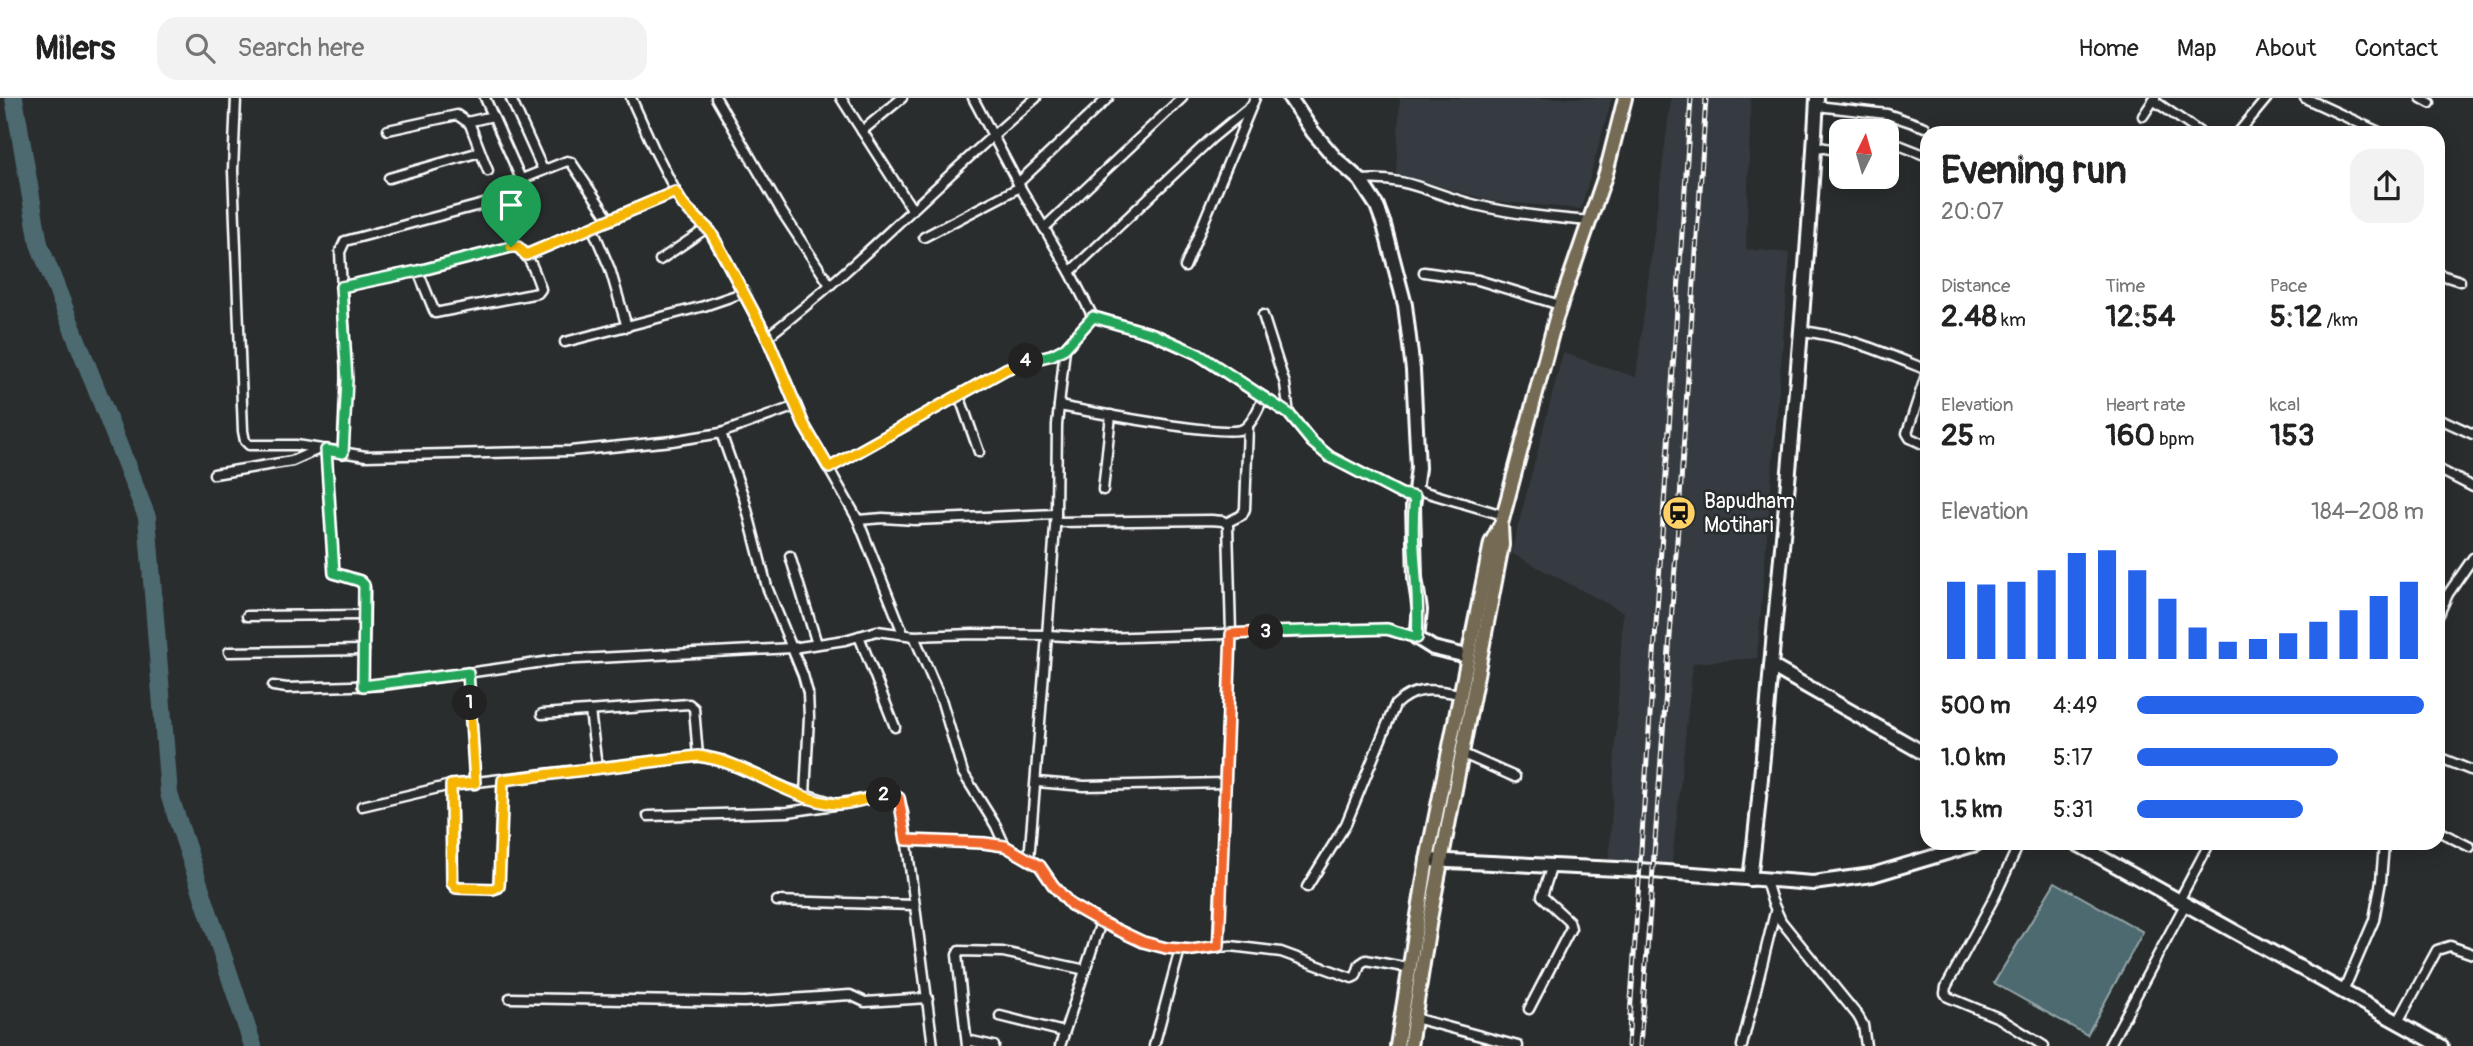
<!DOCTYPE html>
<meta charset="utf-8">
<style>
:root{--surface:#fff;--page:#f2f2f2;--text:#222;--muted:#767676;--line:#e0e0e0;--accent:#2563eb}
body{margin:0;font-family:Pangolin,sans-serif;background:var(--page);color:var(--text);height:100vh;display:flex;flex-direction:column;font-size:26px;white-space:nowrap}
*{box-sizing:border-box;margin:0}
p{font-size:23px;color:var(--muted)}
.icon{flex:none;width:38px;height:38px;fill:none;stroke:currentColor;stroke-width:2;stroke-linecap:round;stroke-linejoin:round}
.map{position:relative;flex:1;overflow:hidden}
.details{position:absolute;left:1920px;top:28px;width:525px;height:724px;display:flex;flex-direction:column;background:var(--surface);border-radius:21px;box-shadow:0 4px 18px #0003}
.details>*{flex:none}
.needle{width:46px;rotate:5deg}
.fabs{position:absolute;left:1829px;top:21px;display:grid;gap:14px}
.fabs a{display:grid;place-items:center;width:70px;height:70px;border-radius:14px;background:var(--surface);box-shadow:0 4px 18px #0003;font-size:35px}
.pin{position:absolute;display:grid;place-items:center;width:60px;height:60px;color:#fff;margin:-72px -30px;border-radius:50% 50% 50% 0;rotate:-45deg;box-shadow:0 0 7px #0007}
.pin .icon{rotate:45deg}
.km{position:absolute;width:35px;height:35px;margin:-18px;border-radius:50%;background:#222;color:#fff;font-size:19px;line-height:35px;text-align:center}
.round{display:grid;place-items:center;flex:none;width:74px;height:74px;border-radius:21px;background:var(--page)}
.headline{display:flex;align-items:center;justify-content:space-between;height:119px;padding:0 21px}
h1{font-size:38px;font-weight:700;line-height:52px}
.figures{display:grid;grid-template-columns:repeat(3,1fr);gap:10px;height:119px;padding:7px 21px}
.figures div{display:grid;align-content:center}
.figures b{font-size:30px;font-weight:700}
.figures small{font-size:19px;font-weight:400}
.figures p{font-size:19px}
.chart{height:196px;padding:14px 21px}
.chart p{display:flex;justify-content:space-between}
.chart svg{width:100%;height:126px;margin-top:7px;stroke:var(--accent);stroke-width:6}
ul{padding:0 21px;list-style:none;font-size:23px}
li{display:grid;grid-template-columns:112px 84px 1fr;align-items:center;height:52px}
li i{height:18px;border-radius:9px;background:var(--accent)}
header{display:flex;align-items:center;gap:42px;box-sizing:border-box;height:98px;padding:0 35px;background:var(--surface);border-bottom:2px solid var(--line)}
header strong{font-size:33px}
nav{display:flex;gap:38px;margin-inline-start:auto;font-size:24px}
.search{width:490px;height:63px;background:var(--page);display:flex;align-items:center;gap:18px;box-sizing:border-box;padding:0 24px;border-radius:21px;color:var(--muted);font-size:26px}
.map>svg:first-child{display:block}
.built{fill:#363b41}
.water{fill:#4d6b71;stroke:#94a6aa;stroke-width:2}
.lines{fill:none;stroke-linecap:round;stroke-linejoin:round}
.river{stroke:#4d6b71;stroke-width:18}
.street-casing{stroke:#fff;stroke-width:13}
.secondary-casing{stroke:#fff;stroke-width:18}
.primary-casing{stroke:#fff;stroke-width:18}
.street{stroke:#2a2d2e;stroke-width:8}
.secondary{stroke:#2a2d2e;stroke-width:12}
.primary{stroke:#746b52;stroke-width:12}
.rail-casing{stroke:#fff;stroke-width:5}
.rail{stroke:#2a2d2e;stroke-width:2.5;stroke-dasharray:8;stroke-linecap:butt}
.split-1-casing{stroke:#fff;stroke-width:14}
.split-2-casing{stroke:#fff;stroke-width:14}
.split-3-casing{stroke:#fff;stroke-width:14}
.split-4-casing{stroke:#fff;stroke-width:14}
.split-5-casing{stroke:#fff;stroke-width:14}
.split-1{stroke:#22a559;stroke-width:9}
.split-2{stroke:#f5b400;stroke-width:9}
.split-3{stroke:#f0652b;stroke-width:9}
.split-4{stroke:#22a559;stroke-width:9}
.split-5{stroke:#f5b400;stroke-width:9}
.labels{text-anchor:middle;stroke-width:5;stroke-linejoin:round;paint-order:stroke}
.poi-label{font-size:21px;fill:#fff;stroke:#2a2d2e;text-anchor:start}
</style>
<header>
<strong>Milers</strong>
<div class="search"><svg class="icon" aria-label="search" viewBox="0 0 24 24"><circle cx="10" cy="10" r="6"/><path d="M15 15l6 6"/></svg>Search here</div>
<nav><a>Home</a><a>Map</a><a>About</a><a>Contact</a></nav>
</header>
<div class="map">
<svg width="2473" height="948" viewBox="0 0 2473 948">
<rect width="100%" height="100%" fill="#2a2d2e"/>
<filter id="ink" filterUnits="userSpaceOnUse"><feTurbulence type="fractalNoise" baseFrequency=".0143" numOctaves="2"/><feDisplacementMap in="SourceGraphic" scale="14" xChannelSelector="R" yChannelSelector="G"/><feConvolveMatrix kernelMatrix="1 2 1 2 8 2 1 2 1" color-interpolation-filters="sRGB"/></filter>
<g filter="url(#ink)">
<g class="built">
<polygon points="1400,0 1612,0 1581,111 1492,103 1396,76"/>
<polygon points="1671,0 1751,0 1746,151 1790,155 1757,560 1693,565 1672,765 1609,762 1623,514 1511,455 1563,255 1636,279"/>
</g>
<polygon class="water" points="2055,784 2143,834 2087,937 1994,885"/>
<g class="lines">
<polyline class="river" points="14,0 39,146 147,419 169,696 253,948"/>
<g class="street-casing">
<g id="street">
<polyline points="236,0 233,72 243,333 245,343 249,347 296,347 366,358 570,353 672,343 721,335 796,308"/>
<polyline points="485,0 521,81"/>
<polyline points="631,0 654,51 681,104 710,133 767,239 804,327 858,422 903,535"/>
<polyline points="716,0 782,114 830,187"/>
<polyline points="841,0 912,111"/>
<polyline points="973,0 1020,89 1070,174 1093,219"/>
<polyline points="2305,0 2381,35"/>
<polyline points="2421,0 2430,5"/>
<polyline points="511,1 543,72"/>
<polyline points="2153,2 2201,35"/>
<polyline points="1817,8 1887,16 1925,29"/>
<polyline points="2143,18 2155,0"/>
<polyline points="469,24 488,73"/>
<polyline points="388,32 457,17 467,24 493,18"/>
<polyline points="862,33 902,0"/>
<polyline points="2238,35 2267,0"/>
<polyline points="1886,42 1927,58"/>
<polyline points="1814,48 1841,53"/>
<polyline points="389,80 480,54"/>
<path d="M1360,82c49,-4 70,14 116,25 37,9 75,13 114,16"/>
<polyline points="1018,85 1108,0"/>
<polyline points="592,129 610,171 627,229"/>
<polyline points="1044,130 1182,0"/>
<polyline points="924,139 1020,89"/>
<polyline points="526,157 675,94"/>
<polyline points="660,162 707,130"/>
<polyline points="1185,169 1255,0"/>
<polyline points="1070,174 1211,41 1251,8"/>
<polyline points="1424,174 1478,182 1560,207"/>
<polyline points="2438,176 2460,183"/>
<path d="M341,189l77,-16 97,-25c14,6 21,29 26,43l-3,4 -103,20 -17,-42"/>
<polyline points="1263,217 1285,286 1289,316"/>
<path d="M1802,233c45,5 83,22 125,39"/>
<path d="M767,239c95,-73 177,-162 269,-239"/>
<polyline points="565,244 704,208 742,195"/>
<polyline points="1065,250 1057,327 1056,416 1047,537 1100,540 1387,531 1417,540"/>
<polyline points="1927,274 1907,335 1910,340 1927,348"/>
<polyline points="959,297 979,354"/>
<path d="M1059,308c27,5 167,32 184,23 10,-5 16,-23 21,-32"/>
<polyline points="2438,320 2473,336"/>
<polyline points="721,335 744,400 767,489 803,577 808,595 809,619 805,697"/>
<polyline points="326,352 334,475 360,483 365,490 363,588"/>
<polyline points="343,355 346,267 340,154 345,143 491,104 496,101 499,91 502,89 567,63 571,64 610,122"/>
<polyline points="829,370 1006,271 1059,254 1065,250 1093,219 1098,220 1153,236 1197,256 1289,316 1312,344 1330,359 1401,396 1414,399"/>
<polyline points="2438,371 2473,389"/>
<polyline points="214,376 292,363 319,351"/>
<polyline points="1415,391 1503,417"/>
<polyline points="1103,392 1111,317"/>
<polyline points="858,422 883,420 915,422 1056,416"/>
<polyline points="1055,424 1211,422 1223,423 1228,427 1231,536 1218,848"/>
<polyline points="1226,425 1242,417 1245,411 1248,328"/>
<polyline points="790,458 817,546"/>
<polyline points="247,518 364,517"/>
<polyline points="2438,518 2448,496 2473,460"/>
<polyline points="859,538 895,629"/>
<polyline points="914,538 942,604 963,675 996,728 1005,748"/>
<polyline points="229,554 364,552"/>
<polyline points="468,575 475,686"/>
<polyline points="273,588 287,590 383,587 558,562 792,550 845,542 877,533 914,538 973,536 1047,537 1029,762"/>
<polyline points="590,613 597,669"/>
<polyline points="542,616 689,606 694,610 698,658"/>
<polyline points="1461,655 1515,679"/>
<polyline points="2438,659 2473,673"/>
<polyline points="1037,684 1084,688 1225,685"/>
<polyline points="451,687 453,787 460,790 493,791 498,790 499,786 503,682"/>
<polyline points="362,708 451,687 698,658 724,663 788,691 837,706 892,696 899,700 903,715 933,948"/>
<polyline points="648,718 788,714 834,707"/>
<polyline points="2438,733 2470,749"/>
<polyline points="907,742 984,745 1005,748 1040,768 1053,787 1071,807 1101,824 1143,844 1166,850 1192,852 1231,848 1281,854 1352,880 1356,878 1360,866 1366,862 1409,870"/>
<polyline points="2019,746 1994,800 1946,889 1945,895 1948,899 1999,920 2044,948"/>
<polyline points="1766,783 1772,803 1781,823 1858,918 1863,927 1866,948"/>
<path d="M1307,789l39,-63 49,-119c19,-19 40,-16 64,-11"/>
<polyline points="2180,801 2209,746"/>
<polyline points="777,803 914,807"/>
<polyline points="2343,894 2374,822 2381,783 2384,746"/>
<polyline points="510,900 744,904 850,897 865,904 928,900"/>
<polyline points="1529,911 1571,830 1569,823 1542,798 1552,767"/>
<polyline points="1000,918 1064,934"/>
<polyline points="1414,920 1518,948"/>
<polyline points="2398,924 2437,852 2450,848 2473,856"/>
<polyline points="967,942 994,948"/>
<polyline points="967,948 957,857 959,853 1003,854 1086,872"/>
<polyline points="1060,948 1101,824"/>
<polyline points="1154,948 1180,851"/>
<polyline points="1742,948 1775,814"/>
<polyline points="2109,948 2186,805"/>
</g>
</g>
<g class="secondary-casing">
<g id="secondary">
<polyline points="1290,0 1313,34 1336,61 1360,82 1377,108 1384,127 1405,207 1413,272 1418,370 1413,408 1415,480 1420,512 1417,540 1433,550 1467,558"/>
<polyline points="1771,568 1927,657"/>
<polyline points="2077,746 2441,948"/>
<polyline points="1427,762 1639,772 1813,785 1872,777 1976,746"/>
<path d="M1750,781c12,-93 18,-186 27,-279 16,-167 31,-334 40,-502"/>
</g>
</g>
<g class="primary-casing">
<g id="primary">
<polyline points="1397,948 1427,762 1491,445 1501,426 1556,220 1606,75 1625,0"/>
<polyline points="1410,948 1430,821 1502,447 1501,427"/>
</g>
</g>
<use href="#street" class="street"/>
<use href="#secondary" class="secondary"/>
<use href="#primary" class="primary"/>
<g class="rail-casing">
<g id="rail">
<polyline points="1628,948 1691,0"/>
<polyline points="1640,948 1679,415 1706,0"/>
</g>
</g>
<use href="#rail" class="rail"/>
</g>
</g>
<g class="lines" filter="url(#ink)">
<g class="split-1-casing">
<polyline id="split-1" points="470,605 468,575 363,588 364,487 360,483 334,475 326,352 343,355 347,282 341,189 418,173 511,149"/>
</g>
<g class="split-2-casing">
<path id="split-2" d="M470,605l5,80 -24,2 1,98 4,5 37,1 6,-3 4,-106 195,-24c48,5 91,44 138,48 16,1 32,-7 48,-9"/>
</g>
<g class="split-3-casing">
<polyline id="split-3" points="884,697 892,696 899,700 906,742 984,745 1005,748 1040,768 1053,787 1071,807 1101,824 1143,844 1166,850 1192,852 1219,848 1231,536 1266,534"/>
</g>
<g class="split-4-casing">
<path id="split-4" d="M1026,263l26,-6 13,-7 28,-31 60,17 45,20 91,60 23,28 18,15 71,37 14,3c-6,47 6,94 2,141l-30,-9 -121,3"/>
</g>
<g class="split-5-casing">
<polyline id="split-5" points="511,149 518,149 526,157 675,94 684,108 710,133 724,158 767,239 804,327 829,370 1006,271 1026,263"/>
</g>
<use href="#split-1" class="split-1"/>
<use href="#split-2" class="split-2"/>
<use href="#split-3" class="split-3"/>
<use href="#split-4" class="split-4"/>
<use href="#split-5" class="split-5"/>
</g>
<defs>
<g id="station-disc" transform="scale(1.75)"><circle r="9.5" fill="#ffd166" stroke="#2a2d2e"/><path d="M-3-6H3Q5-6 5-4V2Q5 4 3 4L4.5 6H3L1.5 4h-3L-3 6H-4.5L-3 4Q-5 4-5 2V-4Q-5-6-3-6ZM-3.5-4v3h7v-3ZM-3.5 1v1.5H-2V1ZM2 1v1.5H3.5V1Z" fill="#111"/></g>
</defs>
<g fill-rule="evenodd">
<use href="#station-disc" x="1679" y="415"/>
</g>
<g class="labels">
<g class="poi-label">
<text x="1704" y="410">Bapudham<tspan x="1704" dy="24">Motihari</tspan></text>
</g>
</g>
</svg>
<div class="fabs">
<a><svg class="needle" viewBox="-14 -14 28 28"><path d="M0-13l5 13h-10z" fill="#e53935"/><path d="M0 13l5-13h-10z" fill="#767676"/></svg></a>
</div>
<div class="pin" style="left:511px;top:149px;background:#1e9e55"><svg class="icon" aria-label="arrive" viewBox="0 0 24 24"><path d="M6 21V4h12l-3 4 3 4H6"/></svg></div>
<b class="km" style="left:470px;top:605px">1</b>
<b class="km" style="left:884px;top:697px">2</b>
<b class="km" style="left:1266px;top:534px">3</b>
<b class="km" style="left:1026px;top:263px">4</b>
<section class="details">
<div class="headline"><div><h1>Evening run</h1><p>20:07</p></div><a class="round"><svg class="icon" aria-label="share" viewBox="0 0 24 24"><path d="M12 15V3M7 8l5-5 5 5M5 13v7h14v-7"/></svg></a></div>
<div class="figures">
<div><p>Distance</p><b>2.48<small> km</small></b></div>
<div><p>Time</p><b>12:54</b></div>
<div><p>Pace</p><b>5:12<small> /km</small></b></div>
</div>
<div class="figures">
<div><p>Elevation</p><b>25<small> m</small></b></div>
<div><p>Heart rate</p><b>160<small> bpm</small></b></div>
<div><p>kcal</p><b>153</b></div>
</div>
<div class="chart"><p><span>Elevation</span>184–208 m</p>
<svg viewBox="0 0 160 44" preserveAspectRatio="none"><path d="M5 44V17M15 44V18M25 44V17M35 44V13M45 44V7M55 44V6M65 44V13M75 44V23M85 44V33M95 44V38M105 44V37M115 44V35M125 44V31M135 44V27M145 44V22M155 44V17"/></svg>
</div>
<ul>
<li><b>500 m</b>4:49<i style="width:100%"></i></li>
<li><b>1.0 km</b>5:17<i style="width:70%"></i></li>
<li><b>1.5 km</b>5:31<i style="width:58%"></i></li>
</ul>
</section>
</div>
